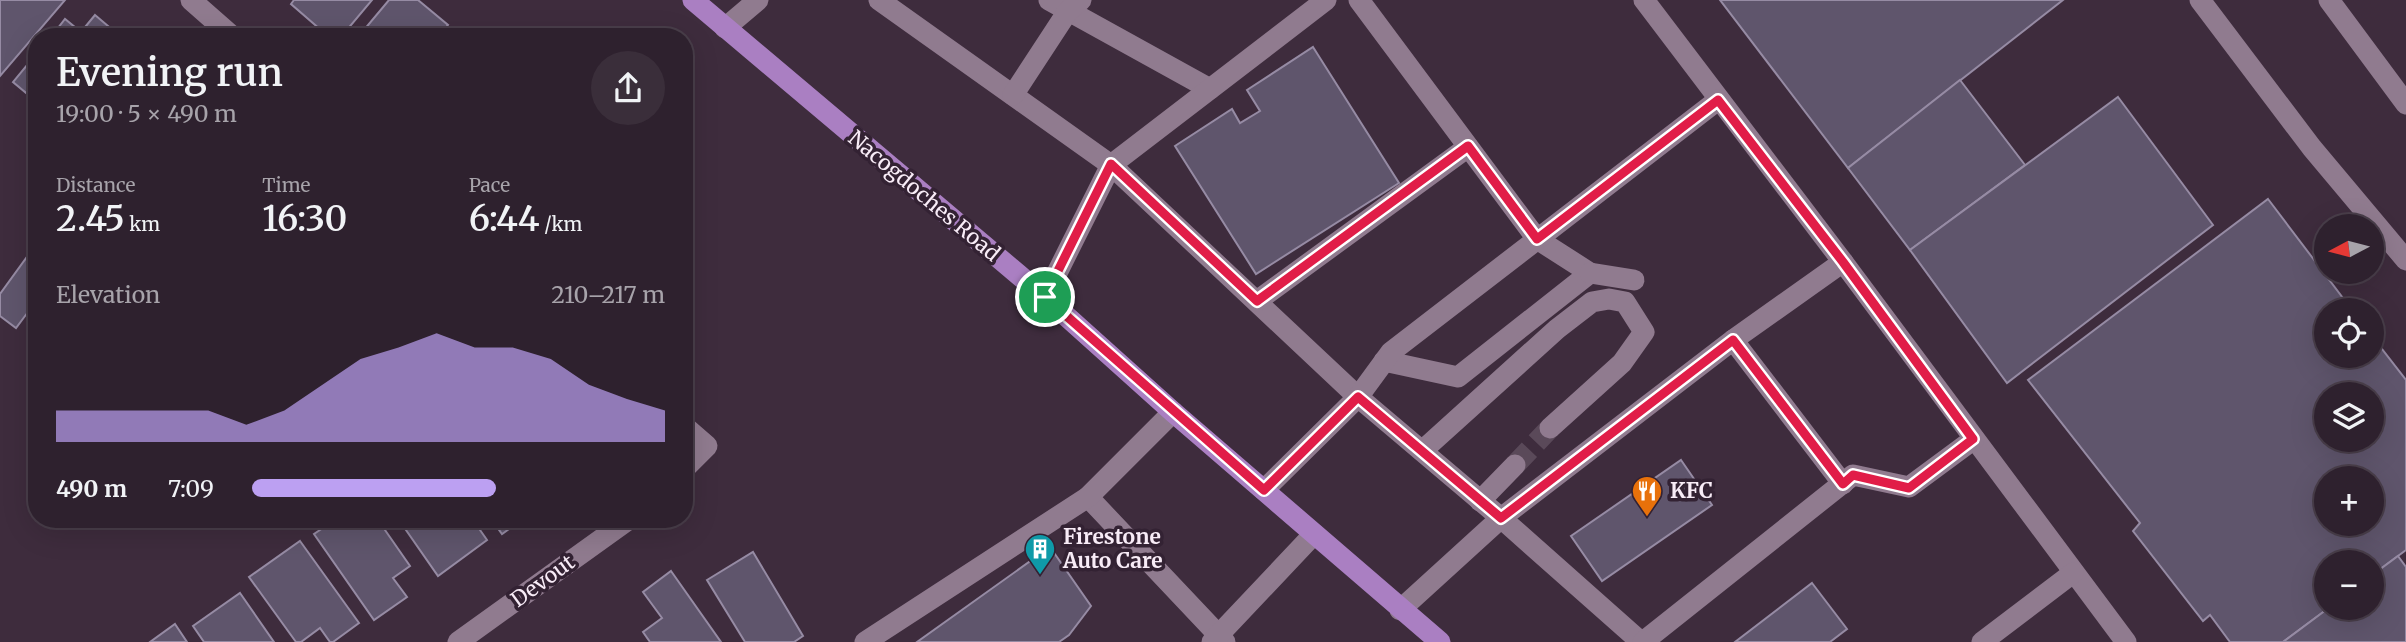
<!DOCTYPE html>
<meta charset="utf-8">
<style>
:root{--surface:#2e212e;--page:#3a2e3a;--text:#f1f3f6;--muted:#a7a3aa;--line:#493e4a;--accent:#bca0f2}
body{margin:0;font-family:Merriweather,serif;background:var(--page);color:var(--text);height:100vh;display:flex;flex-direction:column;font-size:26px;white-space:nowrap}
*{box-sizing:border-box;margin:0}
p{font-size:23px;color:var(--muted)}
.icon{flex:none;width:38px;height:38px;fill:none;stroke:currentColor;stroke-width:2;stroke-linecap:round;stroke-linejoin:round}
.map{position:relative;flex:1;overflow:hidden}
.panel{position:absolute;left:28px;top:28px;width:665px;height:500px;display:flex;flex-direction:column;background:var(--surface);border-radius:28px;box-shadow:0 7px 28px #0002,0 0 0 2px var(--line)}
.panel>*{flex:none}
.needle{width:46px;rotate:263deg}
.controls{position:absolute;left:2314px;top:214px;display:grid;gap:14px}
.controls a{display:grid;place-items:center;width:70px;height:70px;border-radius:50%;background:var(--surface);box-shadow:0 7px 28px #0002,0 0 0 2px var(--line);font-size:35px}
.pin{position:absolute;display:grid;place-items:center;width:60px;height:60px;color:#fff;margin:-30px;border:4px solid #fff;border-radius:50%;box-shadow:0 2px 7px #0007}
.round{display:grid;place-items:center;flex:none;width:74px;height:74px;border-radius:37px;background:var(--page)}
.headline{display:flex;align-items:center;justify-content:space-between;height:119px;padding:0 28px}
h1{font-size:38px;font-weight:600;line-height:52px}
.figures{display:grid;grid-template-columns:repeat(3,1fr);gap:10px;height:119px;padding:7px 28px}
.figures div{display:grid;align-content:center}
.figures b{font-size:35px;font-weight:600}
.figures small{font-size:19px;font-weight:400}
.figures p{font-size:19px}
.chart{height:196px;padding:14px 28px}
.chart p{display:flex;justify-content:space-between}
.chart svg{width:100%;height:126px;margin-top:7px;fill:var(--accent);opacity:.7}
ul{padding:0 28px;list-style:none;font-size:23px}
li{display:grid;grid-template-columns:112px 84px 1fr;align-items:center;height:52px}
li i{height:18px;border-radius:9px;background:var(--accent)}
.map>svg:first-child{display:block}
.building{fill:#5f556c;stroke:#968ba4;stroke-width:2;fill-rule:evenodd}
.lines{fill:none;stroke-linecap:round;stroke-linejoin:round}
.minor-tunnel{stroke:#5a4959;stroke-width:21;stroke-dasharray:21 10;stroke-linecap:butt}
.minor{stroke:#907b8f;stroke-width:21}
.major{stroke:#aa7fc2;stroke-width:21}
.route-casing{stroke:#fff;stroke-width:14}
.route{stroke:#e11d48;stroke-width:9}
.labels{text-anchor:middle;stroke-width:7;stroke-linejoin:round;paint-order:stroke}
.street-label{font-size:21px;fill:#f8ecf7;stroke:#323}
.poi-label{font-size:21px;font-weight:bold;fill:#f8ecf7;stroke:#323;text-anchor:start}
</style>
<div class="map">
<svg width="2406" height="642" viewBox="0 0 2406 642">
<rect width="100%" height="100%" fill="#3e2c3d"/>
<g class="building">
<polygon points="0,0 65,0 0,76"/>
<polygon points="294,0 372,0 341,37 329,37 291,4"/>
<polygon points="389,0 418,0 448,25 438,37 358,37"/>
<polygon points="1720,0 2063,0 1848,168"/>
<polygon points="95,15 121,37 51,37 65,19 81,32"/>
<polygon points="1313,47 1399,183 1256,274 1175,146 1232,109 1240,123 1260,111 1247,90"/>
<polygon points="37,53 37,102 13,82"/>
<polygon points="1960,80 2025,165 1910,250 1848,168"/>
<polygon points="2118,97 2213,225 2007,383 1910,250"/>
<path d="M2268,199l84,111h-26v45h45v-20l35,45v170l-35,26v-14h-45v45h4l-47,35h-53l-20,-27 -7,6 -70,-90 7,-8 -112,-143zM2326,394h45v45h-45zM2326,478h45v45h-45z"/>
<polygon points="37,243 37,318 28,312 16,328 0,316 0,294"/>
<polygon points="1681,460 1712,505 1602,581 1571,536"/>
<polygon points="335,520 378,520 410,566 393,578 407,597 374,620 314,534"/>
<polygon points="399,520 473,520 487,540 438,576"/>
<polygon points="492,520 522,520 502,534"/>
<polygon points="300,541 359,623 333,642 330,642 320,628 301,642 296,642 249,577"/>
<polygon points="1050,547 1091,606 1069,635 1059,642 917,642"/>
<polygon points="753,552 803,636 794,642 745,642 707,580"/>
<polygon points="2398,556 2406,567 2406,642 2283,642 2330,607 2371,607 2371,576"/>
<polygon points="671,571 721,642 650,642 643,632 662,618 643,592"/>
<polygon points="1812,583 1847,629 1830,642 1735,642"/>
<polygon points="240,593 274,642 204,642 193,626"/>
<polygon points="175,624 187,642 150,642"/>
</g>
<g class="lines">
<polyline class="minor-tunnel" points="1515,465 1550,428"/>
<g class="minor">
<polyline points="191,0 233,37"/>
<polyline points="879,0 1111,165 1358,397 1501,518 1641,642"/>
<polyline points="1049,0 1210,89"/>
<polyline points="1359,0 1537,239 1590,273 1458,377 1384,361"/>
<polyline points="1644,0 1843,262 2126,642"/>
<polyline points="2200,0 2312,148 2406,260"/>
<polyline points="2329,0 2406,104"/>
<polyline points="725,28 758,0"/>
<polyline points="1013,95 1068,11 1081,0"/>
<polyline points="1590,273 1634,280"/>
<polyline points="1045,297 1111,165 1326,0"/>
<polyline points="1257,301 1468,147"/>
<polyline points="1733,340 1843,484"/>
<polyline points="684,426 707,446 684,469"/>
<polyline points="1422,451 1557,329 1592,302 1609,299 1625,302 1644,332 1622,363 1550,428"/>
<polyline points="1264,490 1358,397 1391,352 1718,100"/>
<polyline points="1088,497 1225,642"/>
<polyline points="1480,501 1515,465"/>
<polyline points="1400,610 1501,518 1733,340 1843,262"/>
<polyline points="458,642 628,520"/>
<polyline points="865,642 1088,497 1173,412"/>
<polyline points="1212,642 1314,534"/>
<polyline points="1643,642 1853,475 1909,487 1974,439"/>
<polyline points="1982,642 2073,573"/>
</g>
<polyline class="major" points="693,0 1045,297 1173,412 1440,642"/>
</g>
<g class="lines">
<g class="route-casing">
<polygon id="route" points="1718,100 1843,262 1973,439 1909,488 1853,475 1843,484 1733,340 1501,518 1358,397 1264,490 1045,297 1111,164 1257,301 1468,146 1537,239"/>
</g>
<use href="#route" class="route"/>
</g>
<defs>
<g id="restaurant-pin" transform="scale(1.575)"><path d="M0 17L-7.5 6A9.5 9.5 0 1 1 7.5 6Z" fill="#e8710a" stroke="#323"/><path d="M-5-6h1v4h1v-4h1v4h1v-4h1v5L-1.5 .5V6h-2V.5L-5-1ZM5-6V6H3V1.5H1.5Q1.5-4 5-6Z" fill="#fff"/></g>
<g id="building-pin" transform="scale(1.575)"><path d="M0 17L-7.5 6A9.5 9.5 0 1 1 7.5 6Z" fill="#0f9aa8" stroke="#323"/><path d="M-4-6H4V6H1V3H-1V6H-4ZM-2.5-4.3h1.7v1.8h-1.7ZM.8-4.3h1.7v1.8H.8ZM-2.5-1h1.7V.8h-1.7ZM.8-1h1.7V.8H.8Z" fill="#fff"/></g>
</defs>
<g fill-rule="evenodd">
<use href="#restaurant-pin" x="1647" y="491"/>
<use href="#building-pin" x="1040" y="549"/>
</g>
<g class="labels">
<g class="street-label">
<text transform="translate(924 196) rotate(40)" y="7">Nacogdoches Road</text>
<text transform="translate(543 581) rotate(-36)" y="7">Devout</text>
</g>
<g class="poi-label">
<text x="1670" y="498">KFC</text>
<text x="1063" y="544">Firestone<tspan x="1063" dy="24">Auto Care</tspan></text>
</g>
</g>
</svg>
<div class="controls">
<a><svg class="needle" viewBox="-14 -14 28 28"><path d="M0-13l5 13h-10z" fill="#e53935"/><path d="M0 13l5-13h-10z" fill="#a7a3aa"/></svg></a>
<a><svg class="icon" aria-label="locate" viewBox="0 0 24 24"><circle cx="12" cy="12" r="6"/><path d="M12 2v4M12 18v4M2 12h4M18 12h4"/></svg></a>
<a><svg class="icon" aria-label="layers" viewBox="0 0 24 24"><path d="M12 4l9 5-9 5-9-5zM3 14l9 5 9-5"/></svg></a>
<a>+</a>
<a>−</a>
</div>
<div class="pin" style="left:1045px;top:297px;background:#1e9e55"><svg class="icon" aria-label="arrive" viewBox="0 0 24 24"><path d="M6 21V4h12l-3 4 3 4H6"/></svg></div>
<section class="panel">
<div class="headline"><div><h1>Evening run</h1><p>19:00 · 5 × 490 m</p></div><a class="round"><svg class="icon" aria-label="share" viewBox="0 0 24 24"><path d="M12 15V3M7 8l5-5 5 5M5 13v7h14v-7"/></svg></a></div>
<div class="figures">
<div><p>Distance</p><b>2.45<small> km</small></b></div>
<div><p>Time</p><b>16:30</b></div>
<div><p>Pace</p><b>6:44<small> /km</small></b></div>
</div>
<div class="chart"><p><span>Elevation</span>210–217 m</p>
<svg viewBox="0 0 160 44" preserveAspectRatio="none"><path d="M0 44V33L10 33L20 33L30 33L40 33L50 38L60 33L70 24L80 15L90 11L100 6L110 11L120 11L130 15L140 24L150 29L160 33V44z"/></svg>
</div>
<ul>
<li><b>490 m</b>7:09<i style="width:59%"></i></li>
</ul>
</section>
</div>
